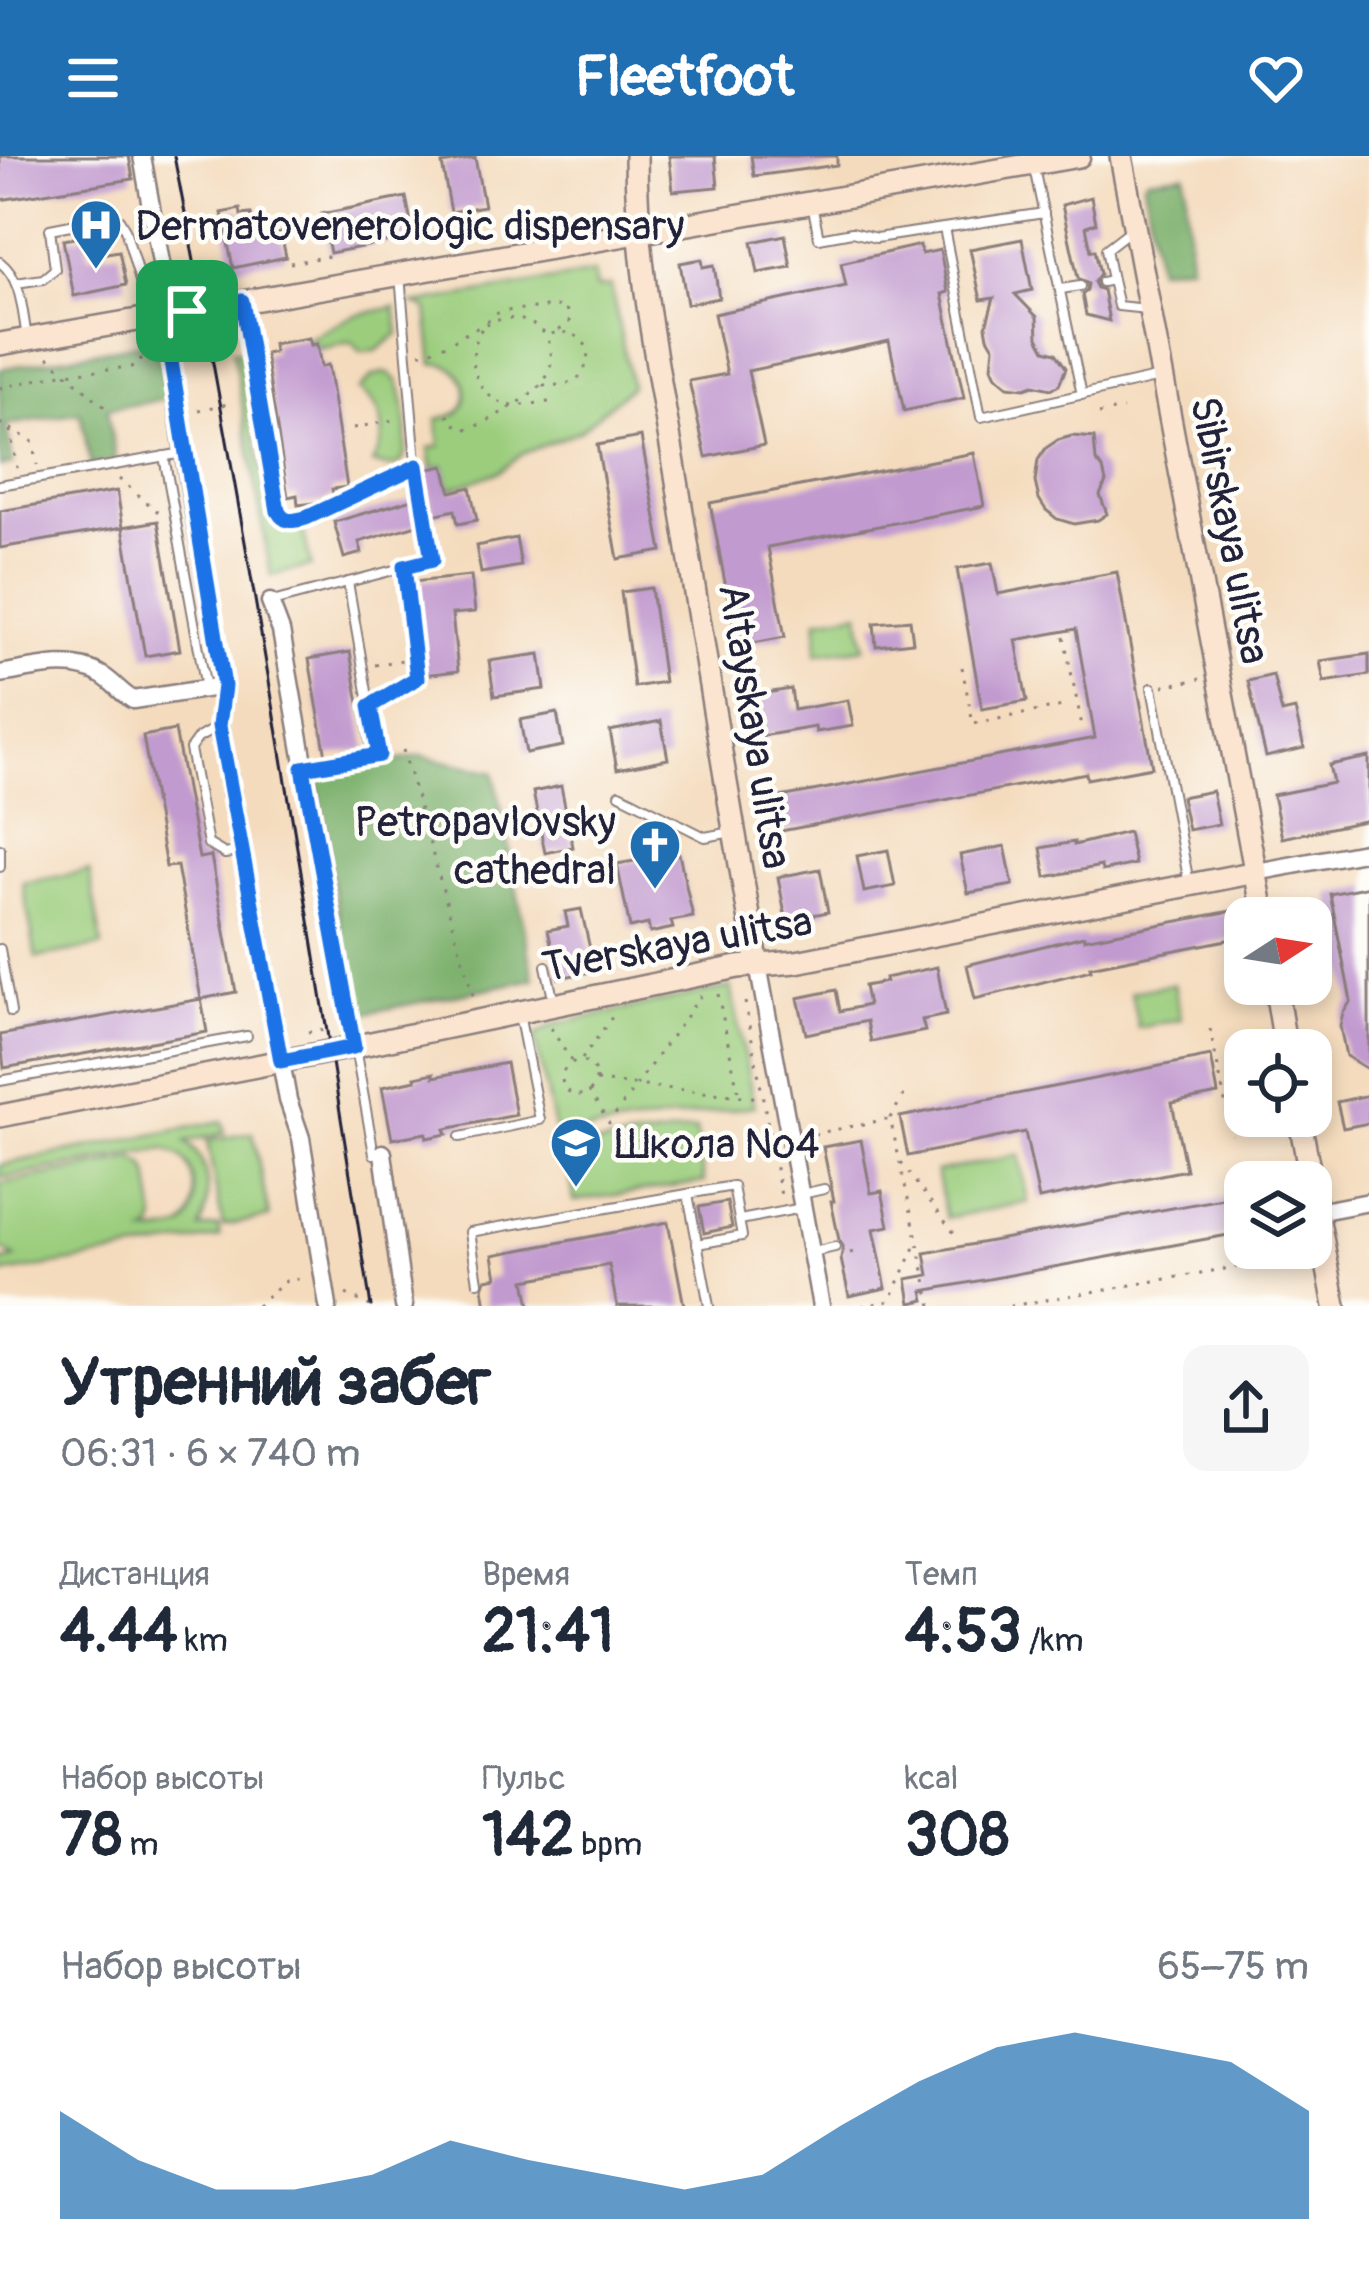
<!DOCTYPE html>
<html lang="ru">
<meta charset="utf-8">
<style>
:root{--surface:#fff;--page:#f6f6f7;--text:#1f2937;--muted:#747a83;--accent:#1f6fb2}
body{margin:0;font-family:Pangolin,sans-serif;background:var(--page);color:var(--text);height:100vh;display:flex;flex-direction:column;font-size:45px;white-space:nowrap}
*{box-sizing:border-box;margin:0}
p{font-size:39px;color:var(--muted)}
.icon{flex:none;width:66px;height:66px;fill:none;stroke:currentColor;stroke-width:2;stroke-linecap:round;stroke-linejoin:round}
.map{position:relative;height:1150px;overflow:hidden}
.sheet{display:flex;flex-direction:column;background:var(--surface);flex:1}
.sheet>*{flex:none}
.needle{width:78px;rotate:78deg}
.fabs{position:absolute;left:1224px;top:741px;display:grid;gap:24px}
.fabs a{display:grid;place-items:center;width:108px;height:108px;border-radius:24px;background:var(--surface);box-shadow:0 6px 18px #0003;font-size:60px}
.pin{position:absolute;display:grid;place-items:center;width:102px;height:102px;color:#fff;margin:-51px;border-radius:24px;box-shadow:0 6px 18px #0006}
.round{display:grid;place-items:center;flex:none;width:126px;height:126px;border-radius:24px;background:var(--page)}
.overview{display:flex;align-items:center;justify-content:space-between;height:204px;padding:0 60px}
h1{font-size:66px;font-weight:700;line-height:90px}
.figures{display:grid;grid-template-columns:repeat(3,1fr);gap:18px;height:204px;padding:12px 60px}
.figures div{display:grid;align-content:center}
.figures b{font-size:60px;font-weight:700}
.figures small{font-size:33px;font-weight:400}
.figures p{font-size:33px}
.chart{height:336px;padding:24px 60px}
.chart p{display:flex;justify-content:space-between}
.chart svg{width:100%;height:216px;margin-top:12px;fill:var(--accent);opacity:.7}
header{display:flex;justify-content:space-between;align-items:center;height:156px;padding:0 60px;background:var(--accent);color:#fff;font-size:54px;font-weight:700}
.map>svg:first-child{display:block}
.green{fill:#9bcd7d;stroke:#5e785c;stroke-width:3}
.forest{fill:#7cb06c;stroke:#4f6954;stroke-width:3}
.building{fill:#c19acf}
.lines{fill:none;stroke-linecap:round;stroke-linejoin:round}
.lane-casing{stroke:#8b7e7c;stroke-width:12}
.street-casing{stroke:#8b7e7c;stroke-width:21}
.secondary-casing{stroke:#8b7e7c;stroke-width:26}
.path{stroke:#8b7e7c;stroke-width:3;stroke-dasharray:3 9;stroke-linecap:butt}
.lane{stroke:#fff;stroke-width:8}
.street{stroke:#fff;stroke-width:16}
.secondary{stroke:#fce5d0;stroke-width:21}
.tram{stroke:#22223b;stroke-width:3}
.route-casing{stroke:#fff;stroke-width:24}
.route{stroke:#1a73e8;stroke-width:15}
.labels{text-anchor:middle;stroke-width:9;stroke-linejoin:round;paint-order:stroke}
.poi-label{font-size:42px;fill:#22223b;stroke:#fdfcf7;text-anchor:start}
.street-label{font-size:42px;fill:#22223b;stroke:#fdfcf7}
</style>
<header><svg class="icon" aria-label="menu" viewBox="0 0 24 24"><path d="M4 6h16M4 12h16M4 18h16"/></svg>Fleetfoot<svg class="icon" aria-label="heart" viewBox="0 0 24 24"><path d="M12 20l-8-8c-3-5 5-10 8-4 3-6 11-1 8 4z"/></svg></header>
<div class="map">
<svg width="1369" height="1150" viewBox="0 0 1369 1150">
<rect width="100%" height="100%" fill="#fdfcf7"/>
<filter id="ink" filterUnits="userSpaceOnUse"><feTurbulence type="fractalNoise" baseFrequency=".00833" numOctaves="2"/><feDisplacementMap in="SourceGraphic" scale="24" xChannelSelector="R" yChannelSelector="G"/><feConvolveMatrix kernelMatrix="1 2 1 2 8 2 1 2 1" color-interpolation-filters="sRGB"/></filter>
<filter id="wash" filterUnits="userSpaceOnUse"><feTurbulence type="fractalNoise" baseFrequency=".004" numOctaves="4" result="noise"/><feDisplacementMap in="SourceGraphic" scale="48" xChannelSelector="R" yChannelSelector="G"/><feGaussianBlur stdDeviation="2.7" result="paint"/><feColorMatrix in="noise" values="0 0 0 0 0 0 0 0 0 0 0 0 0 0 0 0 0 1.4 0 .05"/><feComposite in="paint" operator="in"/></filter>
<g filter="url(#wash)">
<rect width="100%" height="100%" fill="#f4dbbd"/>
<g class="green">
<path d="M594,117l3,15 14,-2 20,100 -50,44 -59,24 -23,18 -49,17 -6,-23 -12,2 -3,-20 11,-2 -3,-27c5,-1 16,-3 20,-6 19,-14 7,-53 -24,-49l-6,-55 -13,-5z"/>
<polygon points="395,151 399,177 376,195 360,196 352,186 318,193 317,188 311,189 309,182 353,160"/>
<path d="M239,194l30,164c7,20 15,21 34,15l8,37 -40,10 -38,-225z"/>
<path d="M382,217l8,1c2,2 5,4 7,7 8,12 14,71 4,81 -8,8 -19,4 -29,1 17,-26 14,-55 -13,-73l14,-14z"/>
<polygon points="859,456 865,491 817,498 818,463"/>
<polygon points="89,715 102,790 36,802 23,727"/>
<polygon points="1174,828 1181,863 1138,872 1131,836"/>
<polygon points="731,831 754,950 556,980 534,880 556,868"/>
<path d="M222,965l3,12 -39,9c25,19 26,59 14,87l18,-3 2,11 -220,37v-12l15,-4 -15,-10v-64l133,-25 11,6 5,8 7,47 -3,9 -7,5c10,-1 30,-1 39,-9 14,-14 12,-53 -3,-67 -3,-3 -13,-7 -17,-9l-165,29v-13z"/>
<polygon points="696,974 704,1026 574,1045 566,993"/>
<polygon points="253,977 269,1061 223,1070 207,985"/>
<polygon points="1019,999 1028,1046 946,1062 936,1016"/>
</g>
<g class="forest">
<polygon points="1185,18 1190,108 1157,112 1144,27 1148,22"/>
<polygon points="149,186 157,188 167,243 107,253 116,306 91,310 80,257 6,269 13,308 0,310 0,213"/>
<polygon points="421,600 494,616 534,823 356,859 314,621"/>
</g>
<g id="blocks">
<g class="building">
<polygon points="0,0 129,0 133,23 0,44"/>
<polygon points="669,0 715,0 718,31 673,35"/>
<polygon points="751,0 837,0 837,9 754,20"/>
<polygon points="475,2 484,50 451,56 442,8"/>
<polygon points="406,41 414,81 330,97 322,58"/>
<polygon points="1091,41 1096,67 1086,70 1091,95 1095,94 1100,118 1094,126 1097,132 1103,134 1109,165 1086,159 1082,138 1087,134 1088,128 1078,122 1062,49"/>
<polygon points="240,53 241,59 251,58 254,72 268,69 270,80 281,77 286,101 233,112 222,57"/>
<polygon points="785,79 791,111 758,117 752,86"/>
<polygon points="85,80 89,100 119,95 126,129 74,140 63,84"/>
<polygon points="1022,83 1032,134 1015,138 1037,161 1038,181 1045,194 1056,197 1066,212 1059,229 1051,233 1033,229 1025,232 1008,230 996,220 992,211 994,191 988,181 986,170 994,142 981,144 970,93"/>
<polygon points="920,89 922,98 940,94 948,136 942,138 964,242 904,255 889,185 748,215 764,289 706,301 689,225 727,218 714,158 846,130 841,107"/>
<polygon points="702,103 703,111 714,109 719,142 687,148 680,107"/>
<polygon points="309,182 311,189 317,188 321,211 328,209 347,331 332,333 333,340 322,346 298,349 297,339 288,341 265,198 274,196 273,188"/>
<polygon points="1072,280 1094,282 1096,305 1103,313 1106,326 1100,339 1107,358 1098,364 1074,368 1057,363 1046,354 1039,343 1035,326 1038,304 1046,292 1058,284"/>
<polygon points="641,281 662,395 618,403 597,289"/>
<polygon points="974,297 984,350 768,391 785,481 737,490 710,347"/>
<polygon points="444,310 451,336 470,331 477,364 458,368 455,354 433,359 425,314"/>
<polygon points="117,335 123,371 0,392 0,355"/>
<polygon points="413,343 417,369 359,386 362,397 344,402 334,366"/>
<polygon points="158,365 180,494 145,500 123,371"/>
<polygon points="516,382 521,410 481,417 476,390"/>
<polygon points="992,407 998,438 1117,416 1152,611 1087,623 1086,617 776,676 770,643 1095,582 1076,473 1016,484 1027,545 982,553 957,413"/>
<polygon points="471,420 475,456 452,458 458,515 422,519 412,426"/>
<polygon points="651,432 664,526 634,531 621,436"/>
<polygon points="910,464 913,486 876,490 874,467"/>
<polygon points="350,496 367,593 326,600 309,503"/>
<polygon points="540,498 545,533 494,540 489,505"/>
<polygon points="1369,498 1369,519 1324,526 1320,505"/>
<polygon points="1273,519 1282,557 1295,554 1304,592 1266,601 1248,525"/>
<polygon points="791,533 794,554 848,544 853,570 816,576 815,571 756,581 748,540"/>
<polygon points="557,557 563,590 526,597 520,564"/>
<polygon points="661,565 668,603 617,613 610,575"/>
<polygon points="175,574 199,702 211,700 236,836 201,843 177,710 166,711 143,580"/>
<polygon points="1369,601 1369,664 1282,682 1273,639 1333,627 1329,609"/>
<polygon points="561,630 573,691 545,697 533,636"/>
<polygon points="1212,635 1219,668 1188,674 1181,641"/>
<polygon points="655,676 660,702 679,698 693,761 671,765 673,772 650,777 648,768 630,772 617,708 640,704 635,680"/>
<polygon points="1128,676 1135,708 1102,715 1101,710 1046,721 1041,692 1074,686 1074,689"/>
<polygon points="1005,690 1013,729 968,737 960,699"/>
<polygon points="888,694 895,730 864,736 857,700"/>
<polygon points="820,713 828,756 786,764 778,721"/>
<polygon points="1369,730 1369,914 1346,900 1340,870 1343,857 1351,845 1330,738"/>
<polygon points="581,753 595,815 559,822 548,774 568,770 565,756"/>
<polygon points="1231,755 1237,782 1090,811 1091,814 975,843 967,809 1084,780 1084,783"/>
<polygon points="937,811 946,859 922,864 925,875 871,886 867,865 806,878 798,842 836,834 840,855 868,849 864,830 886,826 885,822"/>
<polygon points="201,843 207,876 4,912 0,879"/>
<polygon points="1211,900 1218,938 1172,947 1186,1014 1039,1043 1025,976 908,1000 900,961"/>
<polygon points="506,907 516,959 445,973 447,978 427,982 426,977 392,983 382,931 416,924 415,921 434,917 434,921"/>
<polygon points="1369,939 1369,967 1343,972 1337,946"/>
<polygon points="861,984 871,1037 882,1035 889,1070 874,1073 886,1132 849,1140 841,1103 843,1090 839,1084 831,1045 834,1045 823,991"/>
<polygon points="1233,1041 1239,1077 923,1135 925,1144 911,1147 907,1123 929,1119 925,1097"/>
<polygon points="727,1046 732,1071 704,1077 699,1051"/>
<polygon points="668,1066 684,1150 617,1150 609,1109 525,1124 530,1150 486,1150 483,1132 486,1123 497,1121 493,1099"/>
</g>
</g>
</g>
<g filter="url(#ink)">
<use href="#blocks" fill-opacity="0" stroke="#8b7e7c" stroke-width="3"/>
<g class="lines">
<g class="lane-casing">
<g id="lane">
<polyline points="1034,12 1082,239"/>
<polyline points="812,48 819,82 852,76 876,82 1044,57"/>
<polyline points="944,72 981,261 1160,221"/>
<path d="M0,106c22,17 22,49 27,75"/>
<polyline points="1112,124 1106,93 1132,73"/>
<polyline points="1102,126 1112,124 1118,150 1147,153"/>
<polyline points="16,127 43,123 55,113 50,73 112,61 119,63 125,73 150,160"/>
<polyline points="1061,133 1080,130"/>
<path d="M243,149l34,206c8,13 16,11 29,7l111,-51"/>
<polyline points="164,300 206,532"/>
<polyline points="0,329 183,297"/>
<polyline points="272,446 432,404 417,318 400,119"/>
<polyline points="1152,532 1189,727"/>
<polyline points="219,570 198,582 190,593 208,688 225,698 241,695"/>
<polyline points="305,612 378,599 348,426"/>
<polyline points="620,638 705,681 732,676"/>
<polyline points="0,693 0,711"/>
<polyline points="0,793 11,856"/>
<polyline points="546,810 554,847"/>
<polyline points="355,892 374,998"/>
<polyline points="0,925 247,880"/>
<polyline points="460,981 540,964 519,858"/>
<polyline points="688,1038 709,1150"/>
<polyline points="802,1038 824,1033"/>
<polyline points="740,1064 802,1052"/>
<polyline points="813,1096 835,1091"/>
<polyline points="478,1126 470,1076 733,1030 742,1080 697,1088"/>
</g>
</g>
<g class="street-casing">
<g id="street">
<polyline points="142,0 165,129 168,187 184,297 224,530 219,570 288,944 301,982 328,1150"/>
<polyline points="270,446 281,475 354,891"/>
<path d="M0,518c34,-5 72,-18 103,2 11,7 18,17 30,24l91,-14"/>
<polyline points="1256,716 1369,695"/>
<polyline points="758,809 821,1150"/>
<polyline points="383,997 404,1150"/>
<polyline points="1317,1056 1369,1046"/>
</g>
</g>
<g class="secondary-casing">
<g id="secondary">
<path d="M636,0c0,109 23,217 41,325 26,161 51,323 81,484"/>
<polyline points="1121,0 1264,762"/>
<polyline points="0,188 1079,0"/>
<polyline points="1275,828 1286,894"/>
<polyline points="0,960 318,898 738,811 796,806 1256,716"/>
<polyline points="1299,960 1335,1150"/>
</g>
</g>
<g class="path">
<polyline points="290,107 330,100"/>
<path d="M420,197c43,-7 84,-62 127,-17 15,41 -11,57 -43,75 -11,7 -22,14 -35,18 -13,-2 -17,-7 -24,-18"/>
<polyline points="48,201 107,253"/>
<path d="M543,230c29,-1 44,-4 45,-37 -9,-16 -23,-20 -40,-14"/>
<polyline points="0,232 66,217 131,211 150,196"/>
<polyline points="522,249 549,246"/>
<path d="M513,250c-48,-7 -52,-72 -15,-93 5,-3 57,-7 65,-7l7,9 -1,7 -14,11"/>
<polyline points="199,254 232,247"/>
<polyline points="1099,258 1123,253"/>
<polyline points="0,267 32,285 37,309"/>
<polyline points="353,272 399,263"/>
<polyline points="10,274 17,312"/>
<polyline points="119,323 162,359"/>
<polyline points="1064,481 1082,570"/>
<polyline points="375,509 413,502"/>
<polyline points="962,511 973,568 1063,550"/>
<polyline points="1163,530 1200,523"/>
<polyline points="380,544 417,522 405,425"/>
<polyline points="403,594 474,843"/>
<polyline points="718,838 739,940"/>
<polyline points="745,846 782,1045"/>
<polyline points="551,872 571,905"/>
<polyline points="1210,873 1232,979"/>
<polyline points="308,876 330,872"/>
<polyline points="582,903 615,857"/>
<circle cx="579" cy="922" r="17"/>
<polyline points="1311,911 1314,911"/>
<polyline points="596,925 761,942"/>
<polyline points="589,935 609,967 702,838"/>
<polyline points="904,939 890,962 932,1150"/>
<polyline points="814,978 888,963"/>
<polyline points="901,1007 954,1077"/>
<polyline points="850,1097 860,1094"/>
<polyline points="346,1138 370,1150"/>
<polyline points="257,1150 286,1125 305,1122"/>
<polyline points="862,1150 890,1145 918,1085"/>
<polyline points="1010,1150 1236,1111 1245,1085"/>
</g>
<use href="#lane" class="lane"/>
<use href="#street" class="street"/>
<use href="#secondary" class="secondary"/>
<path class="tram" d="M174,0c74,382 136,766 197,1150"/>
</g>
</g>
<g class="lines" filter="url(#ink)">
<g class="route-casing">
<path id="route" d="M242,145l36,210c7,13 15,10 28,7l111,-52 15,94 -28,7 13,111 -47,28 9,49 -76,13 51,279 -73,14 -62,-335 5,-40 -56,-343 -2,-28z"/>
</g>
<use href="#route" class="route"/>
</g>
<defs>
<g id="hospital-pin" transform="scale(2.7)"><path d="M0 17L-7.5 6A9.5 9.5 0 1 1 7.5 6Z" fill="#1f6fb2" stroke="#fdfcf7"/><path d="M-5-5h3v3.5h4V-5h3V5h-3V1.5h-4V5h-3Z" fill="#fff"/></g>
<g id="church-pin" transform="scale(2.7)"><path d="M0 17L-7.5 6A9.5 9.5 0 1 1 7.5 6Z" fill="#1f6fb2" stroke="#fdfcf7"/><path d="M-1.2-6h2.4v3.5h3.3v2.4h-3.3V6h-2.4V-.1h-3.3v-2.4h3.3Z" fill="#fff"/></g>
<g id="school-pin" transform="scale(2.7)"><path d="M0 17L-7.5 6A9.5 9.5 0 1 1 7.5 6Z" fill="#1f6fb2" stroke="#fdfcf7"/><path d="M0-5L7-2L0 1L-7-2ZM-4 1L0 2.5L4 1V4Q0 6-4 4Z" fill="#fff"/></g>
</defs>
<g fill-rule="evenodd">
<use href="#hospital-pin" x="96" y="69"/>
<use href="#church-pin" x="655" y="689"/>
<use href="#school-pin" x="576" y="987"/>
</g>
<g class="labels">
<g class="poi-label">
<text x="135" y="84">Dermatovenerologic dispensary</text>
<text x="616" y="680" text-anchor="end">Petropavlovsky<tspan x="616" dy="48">cathedral</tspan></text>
<text x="615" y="1002">Школа №4</text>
</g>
<g class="street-label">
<text transform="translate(1231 374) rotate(79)" y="15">Sibirskaya ulitsa</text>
<text transform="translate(756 570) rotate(81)" y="15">Altayskaya ulitsa</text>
<text transform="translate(677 787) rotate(-10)" y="15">Tverskaya ulitsa</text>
</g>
</g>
</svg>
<div class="fabs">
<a><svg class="needle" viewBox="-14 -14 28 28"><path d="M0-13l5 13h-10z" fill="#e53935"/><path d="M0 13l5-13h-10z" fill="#747a83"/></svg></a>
<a><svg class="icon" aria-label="locate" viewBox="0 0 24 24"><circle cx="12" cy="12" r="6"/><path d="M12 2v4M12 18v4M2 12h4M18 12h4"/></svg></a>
<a><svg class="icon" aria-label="layers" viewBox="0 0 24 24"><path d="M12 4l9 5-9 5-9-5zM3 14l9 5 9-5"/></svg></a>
</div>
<div class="pin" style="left:187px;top:155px;background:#1e9e55"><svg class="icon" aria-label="arrive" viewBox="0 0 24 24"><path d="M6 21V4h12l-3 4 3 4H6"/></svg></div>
</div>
<section class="sheet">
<div class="overview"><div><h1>Утренний забег</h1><p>06:31 · 6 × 740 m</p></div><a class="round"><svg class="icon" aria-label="share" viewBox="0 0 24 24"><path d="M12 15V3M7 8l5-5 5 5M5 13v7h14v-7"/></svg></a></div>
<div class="figures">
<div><p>Дистанция</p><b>4.44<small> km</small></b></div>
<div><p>Время</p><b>21:41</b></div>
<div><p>Темп</p><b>4:53<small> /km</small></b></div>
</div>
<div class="figures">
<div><p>Набор высоты</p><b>78<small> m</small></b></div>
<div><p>Пульс</p><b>142<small> bpm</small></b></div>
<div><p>kcal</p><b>308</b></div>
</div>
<div class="chart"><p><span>Набор высоты</span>65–75 m</p>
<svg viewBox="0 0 160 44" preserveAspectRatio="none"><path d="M0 44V22L10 32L20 38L30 38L40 35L50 28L60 32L70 35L80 38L90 35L100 25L110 16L120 9L130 6L140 9L150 12L160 22V44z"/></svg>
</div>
</section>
